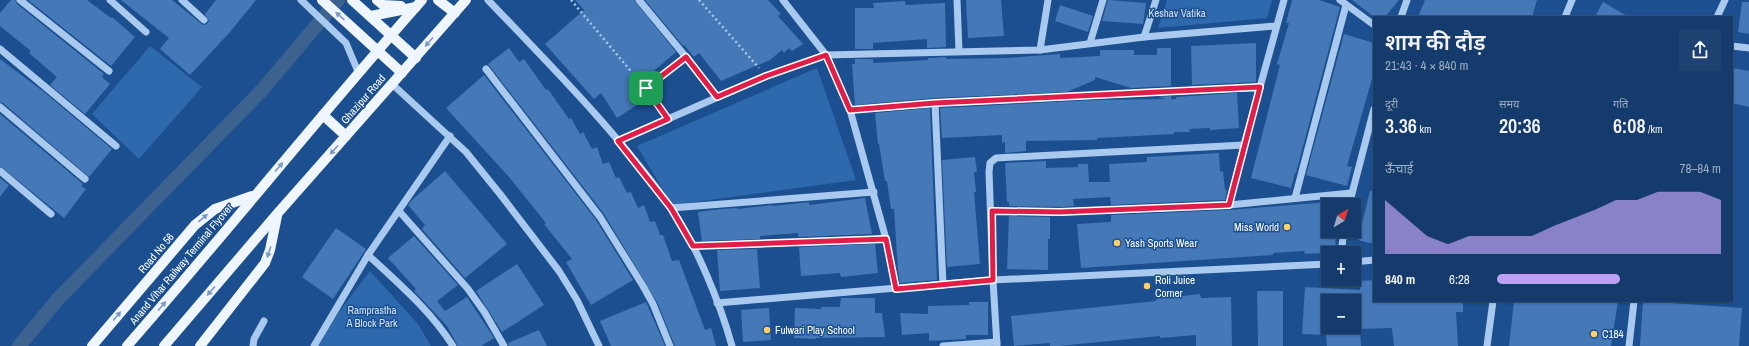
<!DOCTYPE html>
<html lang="hi">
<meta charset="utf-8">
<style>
:root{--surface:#143b6b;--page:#1d4271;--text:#f1f3f6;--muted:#9dadc1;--line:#33557e;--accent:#bca0f2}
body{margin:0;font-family:"Archivo Narrow","Noto Sans Devanagari",sans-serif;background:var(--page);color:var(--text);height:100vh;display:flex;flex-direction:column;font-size:15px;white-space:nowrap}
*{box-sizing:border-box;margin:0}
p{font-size:13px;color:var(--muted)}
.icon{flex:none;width:22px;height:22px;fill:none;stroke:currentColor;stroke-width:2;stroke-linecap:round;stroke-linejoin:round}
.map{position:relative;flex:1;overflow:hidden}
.sheet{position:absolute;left:1373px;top:16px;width:360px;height:286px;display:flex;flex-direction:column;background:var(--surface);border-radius:0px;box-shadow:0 1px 3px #0004,0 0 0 1px var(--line)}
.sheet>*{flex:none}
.needle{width:26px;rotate:38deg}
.buttons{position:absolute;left:1321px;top:198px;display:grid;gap:8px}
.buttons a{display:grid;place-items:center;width:40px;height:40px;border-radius:0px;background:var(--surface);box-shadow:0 1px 3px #0004,0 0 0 1px var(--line);font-size:20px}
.pin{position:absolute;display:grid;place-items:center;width:34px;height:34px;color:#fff;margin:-17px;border-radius:8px;box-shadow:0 2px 6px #0006}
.round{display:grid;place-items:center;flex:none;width:42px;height:42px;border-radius:0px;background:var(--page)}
.summary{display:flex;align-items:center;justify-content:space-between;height:68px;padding:0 12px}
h1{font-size:22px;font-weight:600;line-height:30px}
.metrics{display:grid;grid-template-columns:repeat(3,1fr);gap:6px;height:68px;padding:4px 12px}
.metrics div{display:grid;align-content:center}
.metrics b{font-size:20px;font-weight:600}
.metrics small{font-size:11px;font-weight:400}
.metrics p{font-size:11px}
.chart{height:112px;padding:8px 12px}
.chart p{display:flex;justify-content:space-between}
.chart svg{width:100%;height:72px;margin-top:4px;fill:var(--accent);opacity:.7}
ul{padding:0 12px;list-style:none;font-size:13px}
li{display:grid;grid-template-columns:64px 48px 1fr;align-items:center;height:30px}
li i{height:10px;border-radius:5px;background:var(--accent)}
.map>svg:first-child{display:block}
.green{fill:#2e69ad}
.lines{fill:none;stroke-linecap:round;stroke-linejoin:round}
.canal{stroke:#3c6290;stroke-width:14}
.building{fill:#4478b7;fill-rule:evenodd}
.path{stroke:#a9c9ee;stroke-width:2.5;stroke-dasharray:2 3;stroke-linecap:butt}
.minor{stroke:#a9c9ee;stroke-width:7}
.major{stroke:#f0f6ff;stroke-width:10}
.oneway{fill:#7b9ac1}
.route-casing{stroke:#fff;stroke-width:8}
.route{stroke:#e11d48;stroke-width:5}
.poi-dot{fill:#ffd166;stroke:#1b4f8f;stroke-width:1.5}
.labels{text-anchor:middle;stroke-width:3;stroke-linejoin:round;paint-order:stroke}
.park-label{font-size:11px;fill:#cfe3fa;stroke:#1b4f8f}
.street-label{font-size:11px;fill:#fff;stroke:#1b4f8f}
.poi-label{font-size:11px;fill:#fff;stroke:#1b4f8f;text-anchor:start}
</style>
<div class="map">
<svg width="1749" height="346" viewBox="0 0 1749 346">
<rect width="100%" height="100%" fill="#1b4f8f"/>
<g class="green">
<polygon points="1167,0 1272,0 1267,18 1158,28"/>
<polygon points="150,46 202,87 139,159 92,114"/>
<polygon points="817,68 856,180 672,205 637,146"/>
<polygon points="370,271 418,324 431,346 313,346"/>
</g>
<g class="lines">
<polyline class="canal" points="19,346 58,299 263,89 338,0"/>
</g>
<g class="building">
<polygon points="11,0 15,0 17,4 104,74 102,77 110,84 85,114 50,85 57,77 29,53 31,51 0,26 0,13"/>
<polygon points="28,0 87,0 111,18 112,17 135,37 111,66"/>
<polygon points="121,0 172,0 203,25 207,24 209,21 205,14 216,0 256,0 230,32 190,75 160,49 169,38"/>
<polygon points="575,0 634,0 676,52 637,85 646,99 617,118 601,93 594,99 545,44 584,10"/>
<polygon points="645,0 768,0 781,14 778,16 803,44 792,51 789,48 784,53 782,50 770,60 721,81 699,53 694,57 684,45 683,46"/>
<polygon points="966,0 1001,0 1004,36 968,38"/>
<polygon points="1108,0 1146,3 1143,24 1102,21"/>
<polygon points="1292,0 1319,0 1340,7 1296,173 1295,173 1291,188 1251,178 1280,65 1277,64 1289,23 1286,23"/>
<polygon points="1352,0 1399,0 1385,17 1374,17"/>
<polygon points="1425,0 1537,0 1532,17 1418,17"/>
<polygon points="905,1 906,5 945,3 946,47 927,48 927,39 873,43 873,49 855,49 855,8 874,8 873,3"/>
<polygon points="1603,2 1629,17 1595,17"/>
<polygon points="1742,2 1749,2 1749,34 1738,32"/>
<polygon points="1060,5 1093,16 1088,32 1055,21"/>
<polygon points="1344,34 1374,43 1374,72 1347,166 1352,167 1347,186 1306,175"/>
<polygon points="1256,43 1256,82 1192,85 1191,46"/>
<polygon points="509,48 519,62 524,59 546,90 548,89 569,119 571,118 580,134 583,132 592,149 597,147 603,164 609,162 616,178 619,177 627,193 631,192 638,208 644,205 650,222 655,221 660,235 663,235 672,261 679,260 705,330 711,328 716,346 675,346 657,302 604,214 488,64"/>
<polygon points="1157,48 1171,48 1171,86 1131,88 1095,77 1095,80 1067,92 935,98 855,105 852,64 855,64 855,59 873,59 873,63 928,60 928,58 946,57 946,59 1007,58 1060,54 1060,58 1100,56 1100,50 1134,50 1134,55 1157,55"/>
<polygon points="0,59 44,92 112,149 89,177 3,103 0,102"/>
<polygon points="1732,68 1749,71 1749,107 1732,103"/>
<polygon points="484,75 596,220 633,280 591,305 566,262 572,259 544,224 546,223 509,177 446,108"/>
<polygon points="1237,93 1239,128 1210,130 1210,128 1189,129 1190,132 1174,132 1174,134 1097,138 1097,140 1026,141 1026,151 1005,153 1005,142 1002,143 1002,135 942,138 940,108 1096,100 1166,99 1158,97 1171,96 1171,99 1176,99 1176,97"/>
<polygon points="930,108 937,280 900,283 898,271 894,209 891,209 887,181 885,181 879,144 878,144 875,113"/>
<polygon points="0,114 83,184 81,186 86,189 64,218 0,166"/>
<polygon points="1219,153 1220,172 1223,171 1225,190 1227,190 1225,200 1111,205 1110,197 1073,199 1074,206 1061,207 1009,206 1009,202 1007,202 1005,163 1046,161 1046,168 1078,167 1078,164 1088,164 1089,182 1110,182 1109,164 1147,162 1147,157"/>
<polygon points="975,157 977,172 974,172 976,192 974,192 980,264 947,267 942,160"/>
<polygon points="445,171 507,244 465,278 422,229 425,225 408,205 413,199"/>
<polygon points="0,178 9,185 0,197"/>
<polygon points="1370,191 1374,191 1374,244 1358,240"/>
<polygon points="865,198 872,234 798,237 798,233 760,236 760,239 702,241 698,212 721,209 737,208 737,209 772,205 773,206 809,202 809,205"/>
<polygon points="1328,202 1328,231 1335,231 1336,252 1305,254 1304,251 1273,253 1273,255 1081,268 1077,224 1111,222 1111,215 1229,210"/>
<polygon points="1009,216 1050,217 1050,239 1048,239 1048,270 1007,269"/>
<polygon points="336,228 366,249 333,299 302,277"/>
<polygon points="414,236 458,285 437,301 445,311 467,297 494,338 481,346 458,346 447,326 414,291 416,289 388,258"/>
<polygon points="875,244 878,273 841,277 840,273 801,276 799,247"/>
<polygon points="757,249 760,288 720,291 717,250"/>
<polygon points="517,264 544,305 502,332 476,291"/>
<path d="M1374,280v21h89v11h-7l2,34h-64l-2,-18 -32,1 1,17h-34l-1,-11 -24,-1 3,-47 55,3v-9zM1328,301h26v26h-26z"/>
<polygon points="1257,291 1283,291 1283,346 1258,346"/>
<polygon points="1200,294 1201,298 1231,297 1232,346 1196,346 1196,335 1160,338 1160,336 1059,346 1050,346 1050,343 1014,346 1011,316 1156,301 1156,299"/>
<polygon points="841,298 875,298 875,313 882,313 885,337 816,338 816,339 794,338 795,308 821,309 821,307 840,307"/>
<polygon points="1514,301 1618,301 1611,346 1509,346"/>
<polygon points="1643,301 1742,308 1739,346 1640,346"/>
<polygon points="646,302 665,346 611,346 600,321"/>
<polygon points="969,302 988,302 988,335 966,335 966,339 929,341 929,333 902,335 900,313 928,314 928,306 969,305"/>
<polygon points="769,308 771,340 743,342 741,310"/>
<polygon points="539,330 547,346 509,346 508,343"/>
</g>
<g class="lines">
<g class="path">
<polyline points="571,0 640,82"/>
<polyline points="699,0 759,68"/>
<polyline points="651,95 663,112"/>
</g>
<g class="minor">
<polyline points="20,0 109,71"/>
<polyline points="110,0 146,32"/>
<polyline points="182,0 204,20"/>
<polyline points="301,0 346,43 359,74"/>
<path d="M488,0c62,65 131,134 183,208 25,36 49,95 61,138"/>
<polyline points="639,0 686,57 717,97"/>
<polyline points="783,0 826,55 850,110 886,239 896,289"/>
<polyline points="957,0 959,51"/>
<polyline points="1340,0 1374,25"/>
<polyline points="1401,17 1407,0"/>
<polyline points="1565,17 1572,0"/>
<polyline points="1717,17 1725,0"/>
<polyline points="1144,37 1156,0"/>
<polyline points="1090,43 1103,0"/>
<polyline points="1732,46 1749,48"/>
<polyline points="0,49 116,146"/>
<polyline points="1040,50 1048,0"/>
<polyline points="486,69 600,217 643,286 653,304 670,346"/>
<polyline points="392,84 466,152 500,194 559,271 577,300 599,346"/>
<polyline points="646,88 686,57"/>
<polyline points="935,103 943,285"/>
<polyline points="0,107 85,179"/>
<polyline points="850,110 935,103 1260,87"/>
<polyline points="618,141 766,76 826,55 1040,50 1144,37 1276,26"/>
<polyline points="0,171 51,214"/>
<polyline points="1295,198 1346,5"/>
<polyline points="1229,205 1244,145 1284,0"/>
<polyline points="1349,205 1374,109"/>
<polyline points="671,208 874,192"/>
<polyline points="399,211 468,289 485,313 504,346"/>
<polyline points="992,211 1061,212 1229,205 1351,193"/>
<polyline points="693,246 886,239"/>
<polyline points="1341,253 1344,231"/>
<path d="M368,255c30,28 63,56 85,91"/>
<polyline points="1354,262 1374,260"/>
<polyline points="717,303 993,280 1328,264"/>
<polyline points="253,346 254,339 264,321"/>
<polyline points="314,346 368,255 450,136"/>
<polyline points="943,346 997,342"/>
<polyline points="997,346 993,280 989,172 990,163 996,158 1244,145"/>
<polyline points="1487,346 1493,301"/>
<polyline points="1629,346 1634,301"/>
</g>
<g class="major">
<polyline points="322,0 402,73"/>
<polyline points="352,0 416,58"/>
<polyline points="377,0 383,5 401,6"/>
<polyline points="438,0 455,13"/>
<polyline points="371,16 416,7"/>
<polyline points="323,115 346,136"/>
<polyline points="92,346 195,225 215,209 252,196"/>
<path d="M127,346c100,-114 195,-233 295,-346"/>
<polyline points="164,346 277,214 466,0"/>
<polyline points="200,346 265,263 270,250 277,216"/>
</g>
</g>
<defs><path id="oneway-solid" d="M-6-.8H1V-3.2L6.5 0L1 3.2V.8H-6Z"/></defs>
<g class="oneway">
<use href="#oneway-solid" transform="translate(340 16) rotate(-138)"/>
<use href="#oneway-solid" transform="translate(429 42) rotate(131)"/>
<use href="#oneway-solid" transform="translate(334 150) rotate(132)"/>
<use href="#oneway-solid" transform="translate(279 167) rotate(-49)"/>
<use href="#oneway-solid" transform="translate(203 218) rotate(-40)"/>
<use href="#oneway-solid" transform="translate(269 252) rotate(108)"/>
<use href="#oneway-solid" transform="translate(211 291) rotate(131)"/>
<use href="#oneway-solid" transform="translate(162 306) rotate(-49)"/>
<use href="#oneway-solid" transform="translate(117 316) rotate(-50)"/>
</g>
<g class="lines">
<g class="route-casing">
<polygon id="route" points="826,55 850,110 935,103 1260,87 1229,205 1060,212 992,211 993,280 896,289 886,239 693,246 671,208 618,141 668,119 646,88 686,57 717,97 766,76"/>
</g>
<use href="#route" class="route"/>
</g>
<g class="poi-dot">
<circle cx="1287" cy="227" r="4"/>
<circle cx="1117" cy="243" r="4"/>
<circle cx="1147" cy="286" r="4"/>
<circle cx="767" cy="330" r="4"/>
<circle cx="1594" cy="334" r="4"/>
</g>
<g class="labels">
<g class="park-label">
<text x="1177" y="17">Keshav Vatika</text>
<text x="372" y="314">Ramprastha<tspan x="372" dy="13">A Block Park</tspan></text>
</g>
<g class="street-label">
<text transform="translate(363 99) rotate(-49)" y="4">Ghazipur Road</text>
<text transform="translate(156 253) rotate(-50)" y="4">Road No 56</text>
<text transform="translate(181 264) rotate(-50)" y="4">Anand Vihar Railway Terminal Flyover</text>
</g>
<g class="poi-label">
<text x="1279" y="231" text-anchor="end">Miss World</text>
<text x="1125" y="247">Yash Sports Wear</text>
<text x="1155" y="284">Roli Juice<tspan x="1155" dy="13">Corner</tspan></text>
<text x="775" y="334">Fulwari Play School</text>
<text x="1602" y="338">C184</text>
</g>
</g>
</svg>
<div class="buttons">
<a><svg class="needle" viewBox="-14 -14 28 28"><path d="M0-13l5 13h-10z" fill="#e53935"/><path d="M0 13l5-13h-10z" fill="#9dadc1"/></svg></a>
<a>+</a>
<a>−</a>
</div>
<div class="pin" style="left:646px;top:88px;background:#1e9e55"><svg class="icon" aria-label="arrive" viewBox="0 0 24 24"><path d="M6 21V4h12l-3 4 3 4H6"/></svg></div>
<section class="sheet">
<div class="summary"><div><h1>शाम की दौड़</h1><p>21:43 · 4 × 840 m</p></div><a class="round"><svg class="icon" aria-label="share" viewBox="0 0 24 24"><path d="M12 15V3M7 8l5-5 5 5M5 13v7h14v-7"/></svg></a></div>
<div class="metrics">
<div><p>दूरी</p><b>3.36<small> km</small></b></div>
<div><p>समय</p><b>20:36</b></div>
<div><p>गति</p><b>6:08<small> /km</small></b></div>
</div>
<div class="chart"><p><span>ऊँचाई</span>78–84 m</p>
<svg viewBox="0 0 160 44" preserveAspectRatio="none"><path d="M0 44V11L10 22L20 33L30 38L40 33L50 33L60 33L70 33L80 27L90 22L100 17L110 11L120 11L130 6L140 6L150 6L160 11V44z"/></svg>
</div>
<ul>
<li><b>840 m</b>6:28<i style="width:55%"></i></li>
</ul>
</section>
</div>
